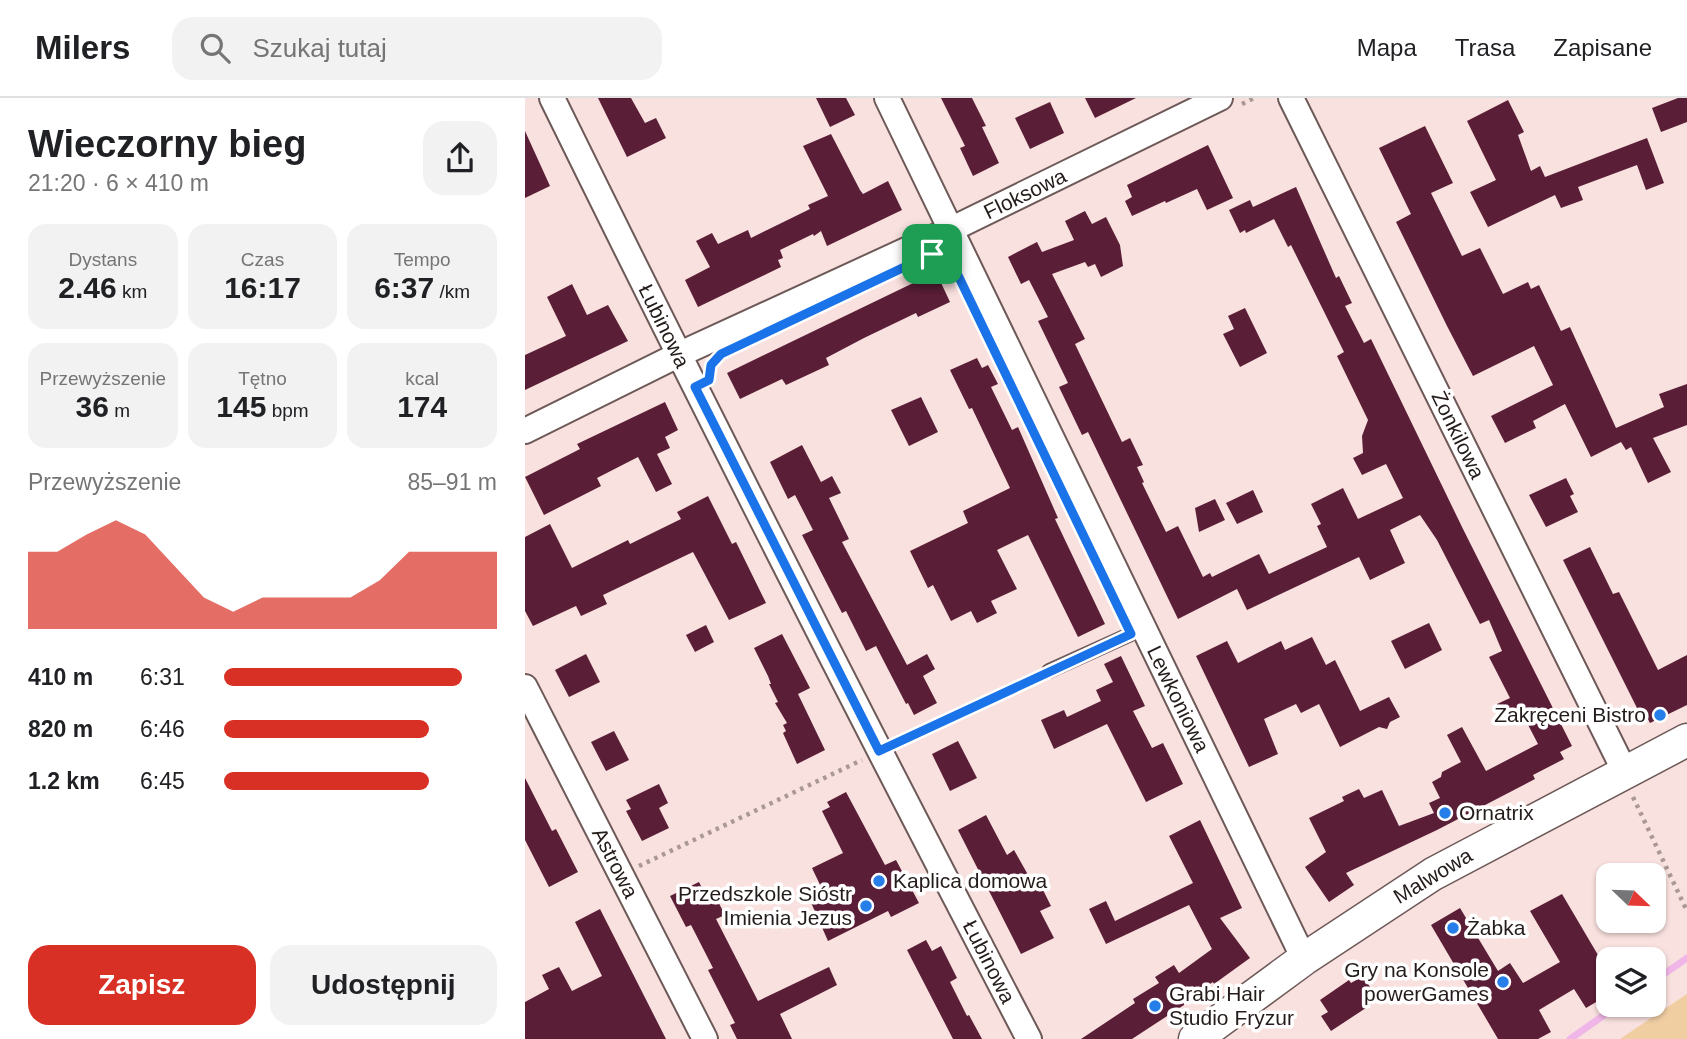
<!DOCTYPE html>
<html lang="pl">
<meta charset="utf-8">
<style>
:root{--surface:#fff;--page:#f2f2f2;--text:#202124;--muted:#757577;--line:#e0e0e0;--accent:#d93025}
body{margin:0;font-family:Arial,sans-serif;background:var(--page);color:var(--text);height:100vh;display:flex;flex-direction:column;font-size:26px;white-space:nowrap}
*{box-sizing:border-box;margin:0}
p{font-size:23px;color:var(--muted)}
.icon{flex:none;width:38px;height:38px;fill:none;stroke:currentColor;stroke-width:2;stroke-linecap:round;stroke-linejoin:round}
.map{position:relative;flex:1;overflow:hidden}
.drawer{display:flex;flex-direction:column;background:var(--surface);width:525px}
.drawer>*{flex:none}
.needle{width:46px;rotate:113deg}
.controls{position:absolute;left:1071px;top:765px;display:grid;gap:14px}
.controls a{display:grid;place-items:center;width:70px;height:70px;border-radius:14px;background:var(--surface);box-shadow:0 2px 5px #0004;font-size:35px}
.pin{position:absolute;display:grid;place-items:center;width:60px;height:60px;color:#fff;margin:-30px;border-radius:14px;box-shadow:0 4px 10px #0006}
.round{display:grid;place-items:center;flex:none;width:74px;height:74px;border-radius:21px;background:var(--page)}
.overview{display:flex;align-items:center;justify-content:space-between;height:119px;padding:0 28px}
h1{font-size:38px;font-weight:700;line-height:52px}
.figures{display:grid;grid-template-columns:repeat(3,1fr);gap:10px;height:119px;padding:7px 28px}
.figures div{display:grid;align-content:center;border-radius:18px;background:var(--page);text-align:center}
.figures b{font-size:30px;font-weight:700}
.figures small{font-size:19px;font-weight:400}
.figures p{font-size:19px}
.chart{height:196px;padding:14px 28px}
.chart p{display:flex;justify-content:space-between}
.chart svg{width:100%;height:126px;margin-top:7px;fill:var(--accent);opacity:.7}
.button{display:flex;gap:14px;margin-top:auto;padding:14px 28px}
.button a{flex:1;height:80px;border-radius:21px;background:var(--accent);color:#fff;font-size:28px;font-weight:700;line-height:80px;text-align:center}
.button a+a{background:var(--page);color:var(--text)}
ul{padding:0 28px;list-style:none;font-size:23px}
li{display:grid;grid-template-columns:112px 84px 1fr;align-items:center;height:52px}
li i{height:18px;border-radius:9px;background:var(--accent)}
header{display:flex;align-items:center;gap:42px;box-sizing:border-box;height:98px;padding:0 35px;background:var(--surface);border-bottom:2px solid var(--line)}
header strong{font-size:33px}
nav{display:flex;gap:38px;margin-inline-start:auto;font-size:24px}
.search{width:490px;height:63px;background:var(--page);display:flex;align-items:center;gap:18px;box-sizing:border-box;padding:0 24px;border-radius:21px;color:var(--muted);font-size:26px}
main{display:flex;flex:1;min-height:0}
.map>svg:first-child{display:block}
.green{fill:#f0cea2}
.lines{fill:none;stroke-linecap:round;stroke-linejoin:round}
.stream{stroke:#f1b6e8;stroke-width:7}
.building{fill:#5b1e37}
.service-casing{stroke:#6d5957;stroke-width:16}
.minor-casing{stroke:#6d5957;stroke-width:28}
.tertiary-casing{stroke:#6d5957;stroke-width:35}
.path{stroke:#aa9896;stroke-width:4.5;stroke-dasharray:3.5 5;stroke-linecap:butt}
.service{stroke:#fff;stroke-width:12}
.minor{stroke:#fff;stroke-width:24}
.tertiary{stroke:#fff;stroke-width:32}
.route-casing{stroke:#fff;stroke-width:14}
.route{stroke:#1a73e8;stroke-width:9}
.poi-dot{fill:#267ee8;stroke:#fff;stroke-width:2.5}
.labels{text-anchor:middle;stroke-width:7;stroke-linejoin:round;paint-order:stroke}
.street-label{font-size:21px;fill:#241c1b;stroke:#fff}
.poi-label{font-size:21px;fill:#241c1b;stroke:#fff;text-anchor:start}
</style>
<header>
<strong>Milers</strong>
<div class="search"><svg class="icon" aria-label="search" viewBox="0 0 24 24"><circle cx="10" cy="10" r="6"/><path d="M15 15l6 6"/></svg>Szukaj tutaj</div>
<nav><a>Mapa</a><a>Trasa</a><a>Zapisane</a></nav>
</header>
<main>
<section class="drawer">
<div class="overview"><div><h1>Wieczorny bieg</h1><p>21:20 · 6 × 410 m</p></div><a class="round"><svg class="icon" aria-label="share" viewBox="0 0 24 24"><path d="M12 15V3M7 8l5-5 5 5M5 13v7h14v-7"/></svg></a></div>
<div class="figures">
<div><p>Dystans</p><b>2.46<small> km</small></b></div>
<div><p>Czas</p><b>16:17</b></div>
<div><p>Tempo</p><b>6:37<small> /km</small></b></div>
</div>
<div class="figures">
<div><p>Przewyższenie</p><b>36<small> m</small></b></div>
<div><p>Tętno</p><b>145<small> bpm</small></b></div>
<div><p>kcal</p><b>174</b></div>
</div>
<div class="chart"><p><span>Przewyższenie</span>85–91 m</p>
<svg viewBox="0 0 160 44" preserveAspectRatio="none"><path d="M0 44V17L10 17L20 11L30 6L40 11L50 22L60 33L70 38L80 33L90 33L100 33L110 33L120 27L130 17L140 17L150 17L160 17V44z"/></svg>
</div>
<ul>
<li><b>410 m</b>6:31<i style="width:87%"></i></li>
<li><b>820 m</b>6:46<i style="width:75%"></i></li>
<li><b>1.2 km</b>6:45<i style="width:75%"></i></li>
</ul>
<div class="button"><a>Zapisz</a><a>Udostępnij</a></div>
</section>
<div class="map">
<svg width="1162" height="941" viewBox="0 0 1162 941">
<rect width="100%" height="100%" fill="#f9e1df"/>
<polygon class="green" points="1162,896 1162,941 1095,941"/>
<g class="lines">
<g class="stream">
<polyline points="1129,883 1162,860"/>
<polyline points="1045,941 1095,906"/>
</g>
</g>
<g class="building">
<polygon points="73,0 106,0 120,25 131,20 141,40 102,59"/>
<polygon points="291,0 321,0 330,17 305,29"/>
<polygon points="416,0 447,0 461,28 457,29 474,65 448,78 435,50 440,48"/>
<polygon points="560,0 611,0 570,20"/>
<polygon points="1153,0 1162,0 1162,24 1136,34 1127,10"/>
<polygon points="983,2 999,34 993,37 1006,73 1015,68 1020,79 1122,40 1139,85 1121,92 1112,67 1053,89 1058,102 1036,110 1030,97 963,129 945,94 971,82 942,23"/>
<polygon points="525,4 539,35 505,51 490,20"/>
<polygon points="900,28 928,85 906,95 937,158 955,150 978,196 1003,184 1006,191 1014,187 1036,233 1045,229 1091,330 1139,309 1134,296 1162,286 1162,327 1128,340 1146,374 1123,385 1106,349 1101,352 1096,344 1066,359 1040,306 1008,323 1011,330 980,345 966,318 1028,287 1009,248 948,278 922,228 871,124 886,116 854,50"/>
<polygon points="0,33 25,88 0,100"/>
<polygon points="306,36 335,92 338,96 363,83 377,112 302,148 296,133 289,138 288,136 255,152 258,160 253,162 256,169 173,209 160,182 185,169 171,143 187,135 193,146 223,132 226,140 285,111 283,107 303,98 278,48"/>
<polygon points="683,47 708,100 682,112 672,91 641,105 640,103 607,118 600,103 607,99 602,87"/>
<polygon points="771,89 811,180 814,178 827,205 820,208 839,245 846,241 938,431 1047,648 1035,654 1039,661 1008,677 1010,681 912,732 821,775 829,787 804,804 780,769 801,754 784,720 819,703 817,699 834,691 839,700 857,692 874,728 909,715 904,705 915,700 907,684 916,679 917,674 936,664 922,637 937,629 961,673 1013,646 997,615 981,624 972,606 985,600 964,559 977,553 964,522 955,526 912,442 895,417 865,432 880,465 845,482 834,459 722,512 712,491 653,521 563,334 557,337 534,289 543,285 513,223 523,219 504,182 496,186 483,159 512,144 517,154 549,142 540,123 560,113 567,126 581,119 595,147 598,168 576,179 570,166 563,169 560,164 527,176 560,241 550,246 597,344 605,340 618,367 612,369 619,384 617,385 641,434 653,428 678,479 685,475 687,479 734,456 744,476 802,449 792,428 796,426 786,406 818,390 833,421 878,400 861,366 837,377 828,360 838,355 837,338 843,322 812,258 819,254 766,147 763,149 749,121 721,135 720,132 715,135 704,112 725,102 728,109"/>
<polygon points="411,174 425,204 393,219 391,215 339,240 301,260 304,267 261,287 257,281 215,301 202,275"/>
<polygon points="47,186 62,217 83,207 103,243 0,292 0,257 41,238 22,199"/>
<polygon points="720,210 742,255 715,269 698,236 709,231 703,218"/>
<polygon points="452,260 457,270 463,267 473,286 466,289 487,332 493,329 533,420 530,421 580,526 553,539 503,437 472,452 492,491 466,503 472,515 452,525 446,513 426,523 408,487 403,490 385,453 443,425 438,413 485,390 447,310 444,311 425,272"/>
<polygon points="396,299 413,334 384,348 366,312"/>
<polygon points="140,304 153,332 140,339 145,350 132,356 147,386 131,394 113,359 72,380 76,388 19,417 0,379 55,351 52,346"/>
<polygon points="277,347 296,384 307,378 316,395 304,400 324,441 317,444 382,567 402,556 410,571 398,578 412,605 389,617 383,605 381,606 351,548 341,553 321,513 317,515 277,437 288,432 270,397 263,401 245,364"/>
<polygon points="1041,380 1049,396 1045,398 1053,414 1021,429 1004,397"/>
<polygon points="728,392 738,414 712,426 701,405"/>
<polygon points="183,398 207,446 211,444 241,505 204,522 168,454 78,497 82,506 56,518 51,508 8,528 0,513 0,439 25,426 47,470 103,442 105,446 156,421 152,414"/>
<polygon points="690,401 700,422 674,434 670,410"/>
<polygon points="1065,449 1088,496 1094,494 1133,572 1162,557 1162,607 1125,625 1118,612 1114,614 1038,462"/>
<polygon points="904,525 917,552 880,571 866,543"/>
<polygon points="181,527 189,544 170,554 161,537"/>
<polygon points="257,536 285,590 273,596 300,652 272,666 258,635 261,633 258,627 262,625 250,605 253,604 244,586 246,586 243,578 229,550"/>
<polygon points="787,539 801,567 810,562 835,613 864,599 875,619 865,624 862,631 854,629 815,649 794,606 776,615 771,606 739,621 753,656 724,669 671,558 702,543 713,565 756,543 760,552"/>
<polygon points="61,556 75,584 44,599 30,572"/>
<polygon points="596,558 620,608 608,613 627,650 638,645 658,686 621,704 582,626 529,651 516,622 539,612 542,619 576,603 571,592 588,584 579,566"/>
<polygon points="89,633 104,662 81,673 66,644"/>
<polygon points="433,643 452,680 425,693 407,656"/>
<polygon points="0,680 27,733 31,731 53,774 24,789 0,742"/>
<polygon points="134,686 143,705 134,710 144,730 117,743 101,713 106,711 101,702"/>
<polygon points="321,694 360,767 371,762 394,805 366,819 363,813 303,843 284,800 298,793 287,770 318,755 297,713 305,709 302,704"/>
<polygon points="461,717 482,757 489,752 511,791 516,788 526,808 515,813 529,840 496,856 433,732"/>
<polygon points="675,722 717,810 695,820 725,860 689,886 688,884 659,903 659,907 607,941 556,941 610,905 608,901 634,885 630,879 649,867 654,875 687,851 664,807 581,846 564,811 581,803 590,823 668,785 644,738"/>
<polygon points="174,784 180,796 187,792 200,817 191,821 233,903 304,869 312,887 255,916 267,941 212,941 205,927 210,925 183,872 188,870 166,827 161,829 145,798"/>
<polygon points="1037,796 1083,874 1083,897 1061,910 1049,891 1014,912 1026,934 1013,941 973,941 906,827 935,810 973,873 985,865 998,885 1035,864 1005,813"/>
<polygon points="75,811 141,941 0,941 0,904 24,891 17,877 34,869 47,893 77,878 50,824"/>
<polygon points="401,842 407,853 416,848 432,880 425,884 442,918 444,917 457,941 428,941 382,852"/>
<polygon points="838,878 851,898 847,900 850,904 806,933 796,918 803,914 795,902 824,882 826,885"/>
</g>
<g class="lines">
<g class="service-casing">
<polyline id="service" points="524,573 606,536"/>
</g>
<g class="minor-casing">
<g id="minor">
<path d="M27,0c155,316 314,629 477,941"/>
<polyline points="362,0 779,861"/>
<polyline points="766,0 1100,674"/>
<polyline points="0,333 153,257 427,131 695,0"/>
<polyline points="0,589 180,941"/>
</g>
</g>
<g class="tertiary-casing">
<polyline id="tertiary" points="670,941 779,861 908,776 1162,642"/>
</g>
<g class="path">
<polyline points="717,6 729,0"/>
<polyline points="373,644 510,579"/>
<polyline points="1108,699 1162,813"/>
<polyline points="114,768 337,662"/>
</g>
<use href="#service" class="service"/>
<use href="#minor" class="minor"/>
<use href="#tertiary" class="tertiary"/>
</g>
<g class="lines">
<g class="route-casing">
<path id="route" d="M407,156c11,1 16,4 22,13l177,367 -252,117 -184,-364 14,-7 2,-15 10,-11z"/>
</g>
<use href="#route" class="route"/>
</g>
<g class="poi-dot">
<circle cx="1135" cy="617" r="7"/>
<circle cx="920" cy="715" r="7"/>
<circle cx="354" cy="783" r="7"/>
<circle cx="341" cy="808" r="7"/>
<circle cx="928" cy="830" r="7"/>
<circle cx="978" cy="884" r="7"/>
<circle cx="630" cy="908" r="7"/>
</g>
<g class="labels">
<g class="street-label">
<text transform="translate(500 96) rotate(-26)" y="7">Floksowa</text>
<text transform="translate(139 228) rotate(64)" y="7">Łubinowa</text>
<text transform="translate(933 337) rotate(64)" y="7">Żonkilowa</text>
<text transform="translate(653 601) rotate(64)" y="7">Lewkoniowa</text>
<text transform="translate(90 765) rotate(63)" y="7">Astrowa</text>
<text transform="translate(908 778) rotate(-31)" y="7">Malwowa</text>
<text transform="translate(464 864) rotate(63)" y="7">Łubinowa</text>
</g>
<g class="poi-label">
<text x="1121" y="624" text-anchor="end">Zakręceni Bistro</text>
<text x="934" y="722">Ornatrix</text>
<text x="368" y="790">Kaplica domowa</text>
<text x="327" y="803" text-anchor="end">Przedszkole Sióstr<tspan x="327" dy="24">Imienia Jezus</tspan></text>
<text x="942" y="837">Żabka</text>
<text x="964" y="879" text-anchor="end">Gry na Konsole<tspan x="964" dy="24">powerGames</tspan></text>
<text x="644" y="903">Grabi Hair<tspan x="644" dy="24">Studio Fryzur</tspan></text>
</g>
</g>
</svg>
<div class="controls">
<a><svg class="needle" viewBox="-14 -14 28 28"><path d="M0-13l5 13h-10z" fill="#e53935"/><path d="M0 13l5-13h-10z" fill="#757577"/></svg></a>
<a><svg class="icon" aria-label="layers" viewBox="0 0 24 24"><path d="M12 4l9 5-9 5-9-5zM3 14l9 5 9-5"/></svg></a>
</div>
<div class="pin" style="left:407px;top:156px;background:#1e9e55"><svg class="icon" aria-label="arrive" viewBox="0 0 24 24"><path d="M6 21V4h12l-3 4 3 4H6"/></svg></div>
</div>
</main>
